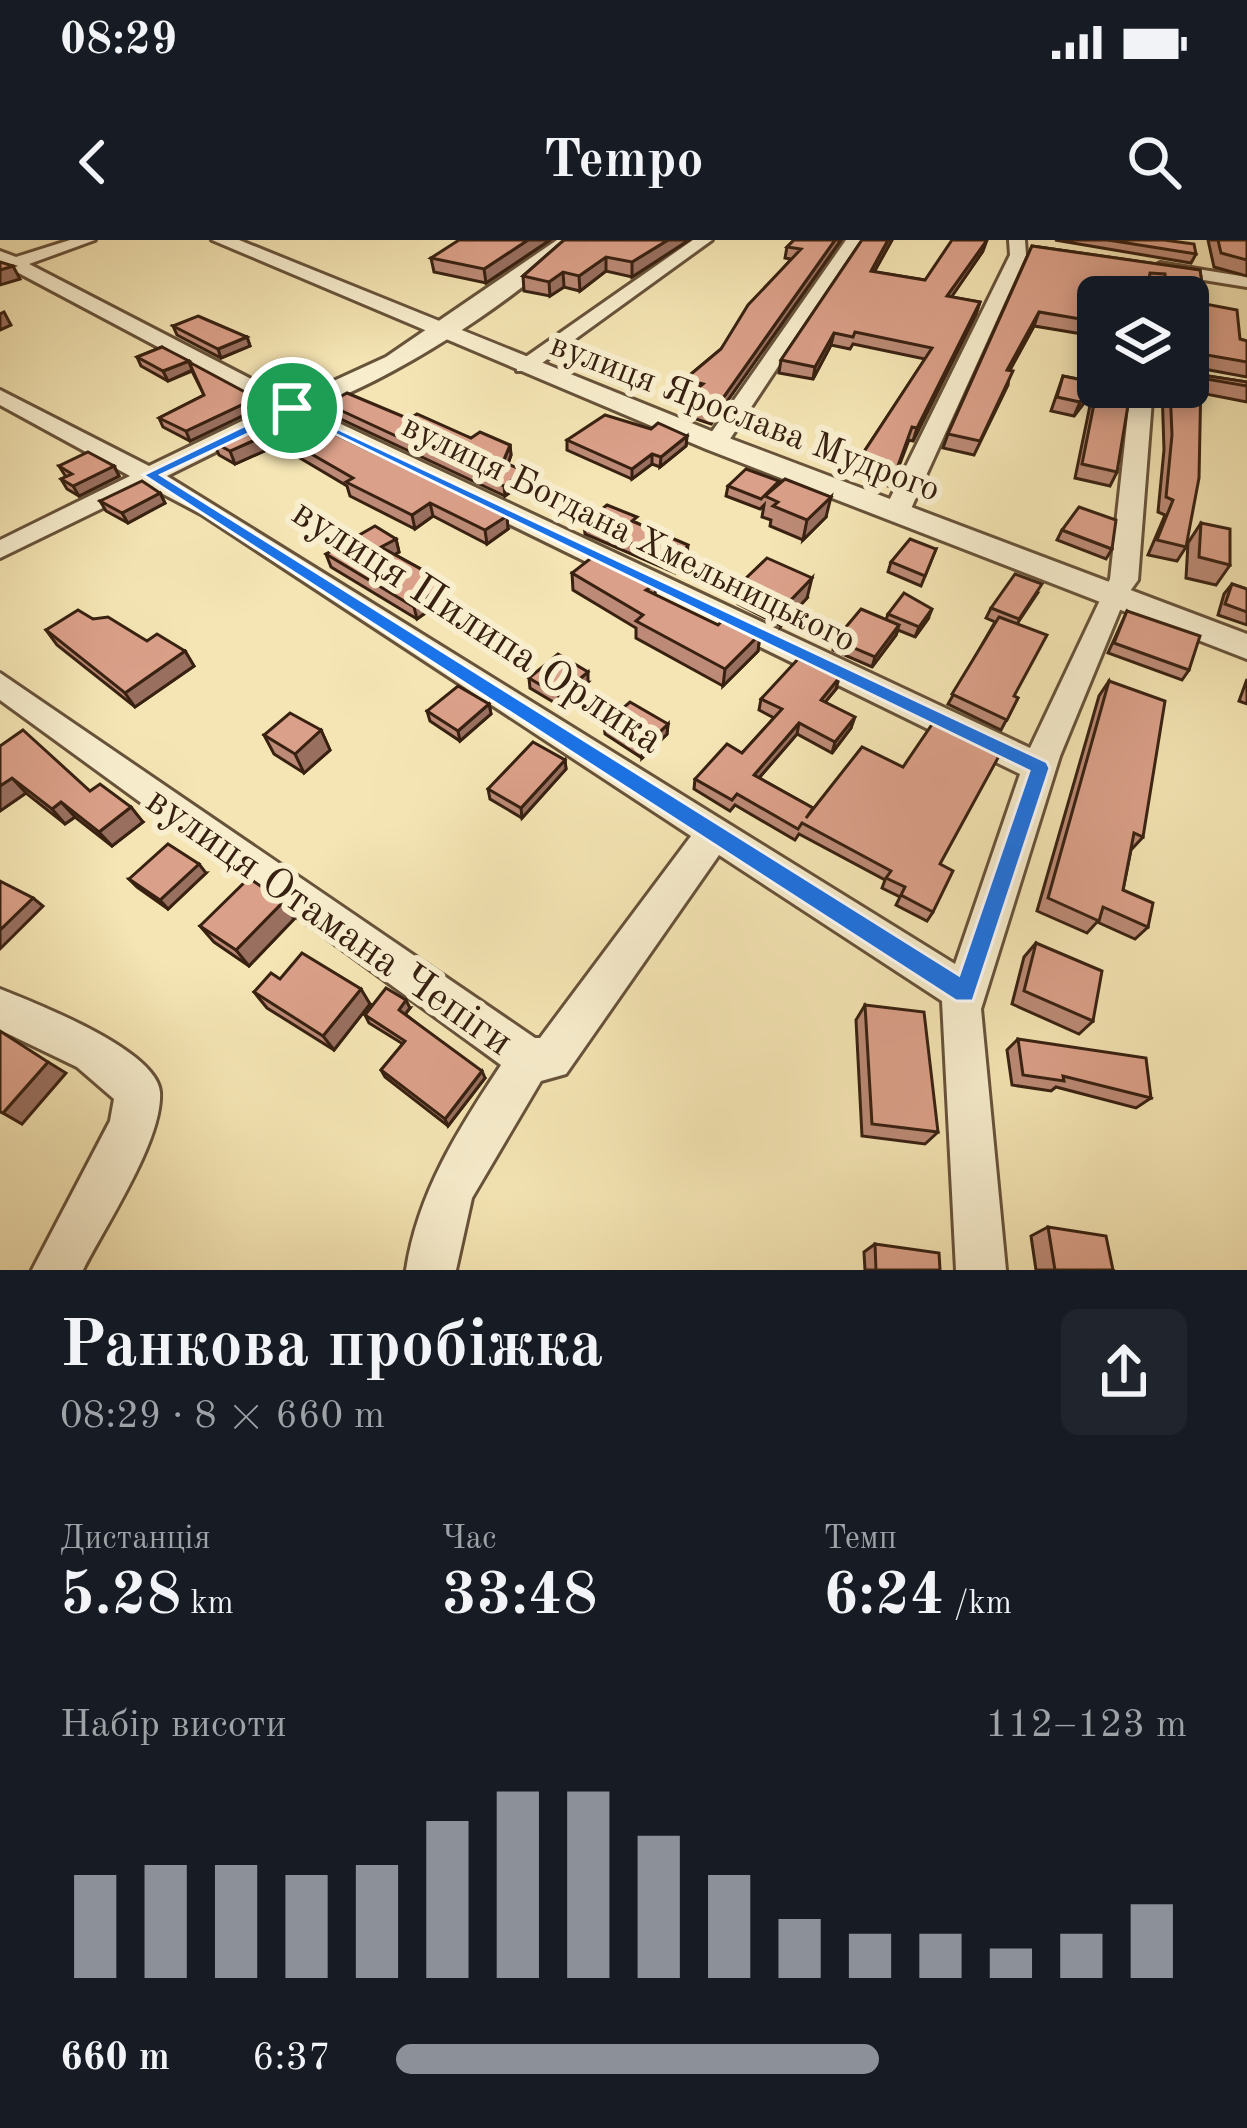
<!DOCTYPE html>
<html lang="uk">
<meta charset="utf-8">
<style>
:root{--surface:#171b24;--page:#20242c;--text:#f1f3f6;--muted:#9ea1a6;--accent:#8c9099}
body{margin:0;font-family:"Old Standard TT",serif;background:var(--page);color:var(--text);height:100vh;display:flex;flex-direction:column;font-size:45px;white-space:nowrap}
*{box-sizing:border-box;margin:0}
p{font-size:39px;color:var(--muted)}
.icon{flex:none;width:66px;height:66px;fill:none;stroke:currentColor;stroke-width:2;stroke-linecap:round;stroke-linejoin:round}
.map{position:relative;height:1030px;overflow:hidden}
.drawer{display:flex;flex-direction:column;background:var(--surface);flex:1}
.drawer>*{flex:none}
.fabs{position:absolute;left:1077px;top:36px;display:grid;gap:24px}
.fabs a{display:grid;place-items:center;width:132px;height:132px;border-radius:18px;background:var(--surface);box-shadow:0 6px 18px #0003;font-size:60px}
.pin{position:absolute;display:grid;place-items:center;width:102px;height:102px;color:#fff;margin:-51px;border:6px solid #fff;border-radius:50%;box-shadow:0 3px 12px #0007}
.round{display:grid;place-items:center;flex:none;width:126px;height:126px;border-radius:18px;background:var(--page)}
.headline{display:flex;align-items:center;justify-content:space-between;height:204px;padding:0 60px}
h1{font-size:66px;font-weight:800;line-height:90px}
.stats{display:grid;grid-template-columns:repeat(3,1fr);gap:18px;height:204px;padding:12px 60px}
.stats div{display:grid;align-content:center}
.stats b{font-size:60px;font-weight:800}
.stats small{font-size:33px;font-weight:400}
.stats p{font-size:33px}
.chart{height:336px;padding:24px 60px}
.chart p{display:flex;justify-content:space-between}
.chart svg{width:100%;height:216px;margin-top:12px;stroke:var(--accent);stroke-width:6}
ul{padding:0 60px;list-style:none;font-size:39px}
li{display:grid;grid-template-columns:192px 144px 1fr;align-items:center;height:90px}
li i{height:30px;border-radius:15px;background:var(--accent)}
.status{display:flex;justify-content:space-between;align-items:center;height:84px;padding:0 60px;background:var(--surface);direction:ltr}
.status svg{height:33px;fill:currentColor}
header{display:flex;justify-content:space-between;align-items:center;height:156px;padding:0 60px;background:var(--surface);font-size:54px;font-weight:800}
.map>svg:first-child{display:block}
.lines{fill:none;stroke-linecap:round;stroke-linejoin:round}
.minor-casing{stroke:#67523a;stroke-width:6}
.tertiary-casing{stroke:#67523a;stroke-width:6}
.minor{fill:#f8eece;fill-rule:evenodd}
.tertiary{fill:#f8eece;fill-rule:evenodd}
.wall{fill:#bc8a76;stroke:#382111;stroke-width:3}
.shaded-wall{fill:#997060;stroke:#382111;stroke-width:3}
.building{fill:#dba089;stroke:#382111;stroke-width:3}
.route{fill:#1a73e8;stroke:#fff;stroke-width:3;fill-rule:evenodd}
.labels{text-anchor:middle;stroke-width:12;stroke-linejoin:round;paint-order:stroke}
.far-street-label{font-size:36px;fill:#382111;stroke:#f8eece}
.street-label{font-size:42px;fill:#382111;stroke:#f8eece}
</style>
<div class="status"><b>08:29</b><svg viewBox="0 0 49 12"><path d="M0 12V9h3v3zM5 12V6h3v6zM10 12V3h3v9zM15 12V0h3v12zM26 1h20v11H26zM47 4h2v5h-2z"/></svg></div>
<header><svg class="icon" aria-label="back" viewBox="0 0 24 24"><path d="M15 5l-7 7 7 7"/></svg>Tempo<svg class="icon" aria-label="search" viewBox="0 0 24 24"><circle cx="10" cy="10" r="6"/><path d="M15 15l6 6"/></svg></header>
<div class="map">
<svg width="1247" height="1030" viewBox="0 0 1247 1030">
<rect width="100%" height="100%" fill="#f5e5b4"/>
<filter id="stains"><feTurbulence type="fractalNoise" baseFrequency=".00167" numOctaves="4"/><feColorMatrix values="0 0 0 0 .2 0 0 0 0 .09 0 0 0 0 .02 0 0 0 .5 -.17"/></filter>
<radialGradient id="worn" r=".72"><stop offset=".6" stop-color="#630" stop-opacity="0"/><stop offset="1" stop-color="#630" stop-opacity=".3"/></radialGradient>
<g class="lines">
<g class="minor-casing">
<g id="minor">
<path d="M70,0h25l-66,24 263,136 94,-43 171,-117h19c-61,62 -185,141 -267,169l721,339 80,-169 21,-192h22l-15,193 -13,18 -65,158 -79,253 25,261h-50l-14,-269 -223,-146 -153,219 -25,7 -69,117 -16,72h-50c12,-78 52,-140 95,-205l-501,-365v-27l535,365h5l151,-202 -490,-322 -53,-28 -148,72v-18l130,-64 -130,-71v-15l149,76 122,-59 -258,-137 -13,-2v-17l16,6zM288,176l732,358 -65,190 -788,-488z"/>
<polygon points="693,0 712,0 531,131 517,131 517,123"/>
<polygon points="846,0 862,0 724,208 708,208 704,203"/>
<polygon points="1009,0 1025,0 1026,15 909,273 896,281 887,278 883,273 1010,15"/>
<polygon points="1160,23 1247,37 1247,47 1154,32 1151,28"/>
<path d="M0,749c35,14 157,61 160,103 3,48 -55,134 -77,178h-51l78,-149 4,-22 -37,-32 -77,-37z"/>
</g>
</g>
<g class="tertiary-casing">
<polygon id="tertiary" points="212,0 239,0 726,197 1247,394 1247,419 706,209"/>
</g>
<use href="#minor" class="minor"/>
<use href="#tertiary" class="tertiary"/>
</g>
<g class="wall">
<polygon points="550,0 486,43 434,32 431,18"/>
<polygon points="564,0 689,0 632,37 606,31 580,51 564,47 550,56 524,51 523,36"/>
<polygon points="794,0 841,0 711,184 681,174 682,161 691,154 684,152 685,139 721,109 791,19 785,18 787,7"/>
<polygon points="862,0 892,0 874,32 925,40 983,11 951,57 980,62 976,74 913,201 909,200 891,247 854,234 858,221 925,119 853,104 850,109 831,105 813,139 779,133 781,120"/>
<polygon points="1055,0 1164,0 1196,14 1191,23"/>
<polygon points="1208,0 1247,0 1247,36 1214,27"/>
<polygon points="1032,6 1200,30 1205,64 1240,99 1247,101 1247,137 1193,127 1195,134 1247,142 1247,162 1201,153 1186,307 1177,321 1148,315 1165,275 1158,272 1164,210 1162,147 1188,147 1188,57 1159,57 1159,47 1148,46 1098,57 1098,147 1117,232 1110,246 1075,238 1093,151 1074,176 1051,171 1063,136 1088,141 1094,96 1034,86 1010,130 1008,145 974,215 943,208 948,194"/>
<polygon points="173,86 247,97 250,106 221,118 177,95"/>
<polygon points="162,107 259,168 190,201 163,187 159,178 204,155 192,131 168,141 141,126 137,117"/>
<polygon points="327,164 409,179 471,198 510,205 511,215 508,224 526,241 505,256 330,174"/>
<polygon points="282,169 508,289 487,304 433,276 415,289 350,256 347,246 278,205 235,224 219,215 213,202"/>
<polygon points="651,189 687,196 686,206 660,227 652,224 632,239 567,210 567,200"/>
<polygon points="59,226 114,226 119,236 79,256 67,249 61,239 66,237"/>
<polygon points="779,244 826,277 803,300 770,286 771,280 762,277 764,265 760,269 726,256 728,246"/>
<polygon points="160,253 165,263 128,283 106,271 100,261"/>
<polygon points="584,283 637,283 687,315 675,333 585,294"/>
<polygon points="1201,283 1230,325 1216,345 1186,338 1188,303"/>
<polygon points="1062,290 1112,309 1106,319 1057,300"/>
<polygon points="396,299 399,312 394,314 446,343 449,356 417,379 331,327 326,314"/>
<polygon points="936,309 921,346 888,332 891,322"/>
<polygon points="572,333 656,344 655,355 718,385 760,394 758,411 723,446 636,398 636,388 573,350"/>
<polygon points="741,343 807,358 781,386 738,364"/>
<polygon points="1232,344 1247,349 1247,385 1218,375 1224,354"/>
<polygon points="1037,354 1017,384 1014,456 1018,458 1001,490 948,464 995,382 986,378 991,368"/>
<polygon points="1127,371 1189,430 1182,440 1108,413"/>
<polygon points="888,374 928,379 915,397 898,390 896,395 872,427 833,410 835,400 886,380"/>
<polygon points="93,379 147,401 185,411 194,426 135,467 57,405 46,390"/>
<polygon points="529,438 588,442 560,466 530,448"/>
<polygon points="1247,439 1247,464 1239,461"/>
<polygon points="1109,441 1143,597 1131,610 1123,650 1148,687 1135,699 1097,682 1087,693 1037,671 1099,456"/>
<polygon points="836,449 825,462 851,488 832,513 797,494 759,538 813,568 940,624 933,672 927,681 896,665 900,657 882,648 885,640 799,594 795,600 735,565 730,571 694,549 695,539 742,513 774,478 759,470 761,459"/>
<polygon points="489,464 491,474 460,501 430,481 427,471"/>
<polygon points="604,484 668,484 667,494 642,518 605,494"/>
<polygon points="321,490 330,510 304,533 274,514 264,495"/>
<polygon points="0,506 90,551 143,582 112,606 75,577 65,584 26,553 0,571"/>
<polygon points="565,520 566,529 522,578 490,559 488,549"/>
<polygon points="206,633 168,669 137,647 129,639"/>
<polygon points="283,662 294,679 249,726 214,702 200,686"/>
<polygon points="1036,703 1093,781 1079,794 1012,764 1024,717"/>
<polygon points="280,739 370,764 334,810 267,768 254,752"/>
<polygon points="865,765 938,892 925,904 862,896 856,780"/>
<polygon points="410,768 405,774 485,838 448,886 385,837 381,830 403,804 369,783 365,775"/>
<polygon points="1018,799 1151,858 1136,868 1056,847 1051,851 1012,845 1007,810"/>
<polygon points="1048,987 1113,1030 1036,1030 1031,996"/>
<polygon points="875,1004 940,1030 865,1030 864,1012"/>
</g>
<g class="shaded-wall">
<polygon points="528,0 550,0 486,43 484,29"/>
<polygon points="668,0 689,0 632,37 632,22"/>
<polygon points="835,0 841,0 711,184 713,172"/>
<polygon points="888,0 892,0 868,43 871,31"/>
<polygon points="987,0 983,11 944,68 947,56"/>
<polygon points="606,17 606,31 580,51 579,36"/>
<polygon points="13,26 20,39 0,45 0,30"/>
<polygon points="563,32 564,47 550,56 549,42"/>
<polygon points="980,62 976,74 913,201 917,188"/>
<polygon points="4,72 11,85 0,90 0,74"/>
<polygon points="1039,72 1034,86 1002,144 1007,130"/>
<polygon points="834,93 831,105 813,139 815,127"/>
<polygon points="247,97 250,106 221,118 218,109"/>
<polygon points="189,121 192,130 168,141 163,131"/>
<polygon points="1098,139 1093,151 1074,176 1080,162"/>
<polygon points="256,158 259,168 190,201 186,191"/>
<polygon points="273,192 278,205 235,224 230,211"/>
<polygon points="687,196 686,206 660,227 661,217"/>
<polygon points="510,205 511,215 505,232 503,222"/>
<polygon points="652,214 652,224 632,239 632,229"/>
<polygon points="114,226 119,236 79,256 73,246"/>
<polygon points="525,231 526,241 505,256 504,246"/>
<polygon points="160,253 165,263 128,283 122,273"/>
<polygon points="831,257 826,277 803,300 807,280"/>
<polygon points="430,263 433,276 415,289 412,275"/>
<polygon points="507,276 508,289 487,304 485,290"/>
<polygon points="396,299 399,312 385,320 381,307"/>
<polygon points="688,305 687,315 675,333 676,323"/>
<polygon points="812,338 807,358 781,386 785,366"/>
<polygon points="446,343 449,356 417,379 414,367"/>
<polygon points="932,369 928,379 915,397 919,387"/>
<polygon points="899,385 896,395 872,427 875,417"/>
<polygon points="760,394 758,411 723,446 725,429"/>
<polygon points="185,411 194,426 135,467 125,453"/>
<polygon points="588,432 588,442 560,466 559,456"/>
<polygon points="839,438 836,449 818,471 821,460"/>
<polygon points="489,464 491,474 460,501 458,491"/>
<polygon points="855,477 851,488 832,513 835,502"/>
<polygon points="799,483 797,494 752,546 754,535"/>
<polygon points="668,484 667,494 642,518 643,508"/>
<polygon points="321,490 330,510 304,533 295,514"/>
<polygon points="565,520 566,529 522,578 521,568"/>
<polygon points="12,538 26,553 0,571 0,546"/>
<polygon points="61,562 75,577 65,584 52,569"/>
<polygon points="131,567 143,582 112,606 99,592"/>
<polygon points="199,624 206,633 168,669 160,660"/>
<polygon points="33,658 43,666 0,709 0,690"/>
<polygon points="283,662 294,679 249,726 236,710"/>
<polygon points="361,749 370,764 334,810 323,796"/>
<polygon points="406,760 410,768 403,777 399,770"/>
<polygon points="48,822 66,833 22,884 3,873"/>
<polygon points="482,831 485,838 448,886 445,879"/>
</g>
<g class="building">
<polygon points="459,0 528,0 484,29 431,18"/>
<polygon points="564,0 668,0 632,22 606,17 579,36 563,32 549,42 523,36"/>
<polygon points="794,0 835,0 713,172 682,161 703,144 685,139 721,109 748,65 801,9 787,7"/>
<polygon points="862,0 888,0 871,31 925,40 952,0 987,0 947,56 980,62 917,188 912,187 895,234 858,221 932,108 855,92 853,97 834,93 815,127 781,120"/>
<polygon points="1108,0 1164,0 1194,4 1196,14"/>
<polygon points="1218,0 1247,0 1247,20 1221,13"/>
<polygon points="1032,6 1200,30 1205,64 1237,70 1240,99 1247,101 1247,122 1196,113 1191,117 1195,134 1247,142 1247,146 1201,138 1199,238 1186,307 1157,300 1173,260 1166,257 1172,195 1170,147 1188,147 1188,57 1166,57 1165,34 1150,33 1146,57 1098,57 1098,82 1039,72 1007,130 1013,131 980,201 948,194"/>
<polygon points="0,22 13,26 0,30"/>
<polygon points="198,76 247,97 218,109 173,86"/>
<polygon points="1098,99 1098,139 1080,162 1057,157 1063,136 1092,142"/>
<polygon points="162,107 189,121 163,131 137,117"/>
<polygon points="189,122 256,158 186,191 159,178 204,155"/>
<polygon points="1098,144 1098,147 1131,147 1117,232 1082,224"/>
<polygon points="347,153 409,179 417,174 471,198 480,192 510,205 503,222 525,231 504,246 327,164"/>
<polygon points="282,169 507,276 485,290 430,263 412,275 346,242 353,238 273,192 230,211 213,202"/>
<polygon points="605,175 651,189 658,183 687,196 661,217 652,214 632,229 567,200"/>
<polygon points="88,212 114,226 73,246 61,239 72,234 59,226"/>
<polygon points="746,229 779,241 761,259 728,246"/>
<polygon points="785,239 831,257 807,280 773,266 778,262 765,256"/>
<polygon points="142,241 160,253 122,273 100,261"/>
<polygon points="607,265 637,277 632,281 688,305 676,323 584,283"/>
<polygon points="1079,267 1116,280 1112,309 1062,290"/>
<polygon points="1201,283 1230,289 1230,325 1199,317"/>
<polygon points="375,286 396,299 381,307 446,343 414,367 326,314"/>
<polygon points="910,299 936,309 925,336 891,322"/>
<polygon points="595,315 656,344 646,350 718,385 726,377 760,394 725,429 636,381 643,375 572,333"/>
<polygon points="767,318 812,338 785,366 741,343"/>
<polygon points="1015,334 1042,344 1019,379 991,368"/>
<polygon points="1232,344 1247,349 1247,372 1225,364"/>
<polygon points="904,353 932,369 919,387 888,374"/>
<polygon points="861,369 899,385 875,417 835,400"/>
<polygon points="78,370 93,379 108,377 147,401 157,394 185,411 125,453 46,390"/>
<polygon points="1127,371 1200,396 1189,430 1114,403"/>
<polygon points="999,377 1047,395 1014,456 1018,458 1007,480 952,454"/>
<polygon points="558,414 588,432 559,456 529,438"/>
<polygon points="798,419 839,438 821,460 855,477 835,502 799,483 754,535 813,568 806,578 862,507 903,527 933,483 999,516 940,624 953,631 933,672 901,655 905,647 886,638 891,631 802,583 798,589 737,554 732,560 695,539 727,504 742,513 782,469 761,459"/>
<polygon points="1109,441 1165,461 1143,597 1134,593 1123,650 1153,663 1148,687 1103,667 1099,681 1048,658"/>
<polygon points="458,446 489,464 458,491 427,471"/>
<polygon points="630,462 668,484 643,508 604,484"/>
<polygon points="290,473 321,490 295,514 264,495"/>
<polygon points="23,490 90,551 100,544 131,567 99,592 61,562 52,569 12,538 0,546 0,506"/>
<polygon points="533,502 565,520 521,568 488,549"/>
<polygon points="168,604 199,624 160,660 129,639"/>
<polygon points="249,638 283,662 236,710 200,686"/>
<polygon points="0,641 33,658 0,690"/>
<polygon points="1036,703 1102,731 1093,781 1024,751"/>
<polygon points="302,713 361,749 323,796 254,752 271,733 280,739"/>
<polygon points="386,748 406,760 399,770 482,831 445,879 381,830 405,801 365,775"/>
<polygon points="865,765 924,772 938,892 872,884"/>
<polygon points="0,791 48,822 3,873 0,872"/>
<polygon points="1018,799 1146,818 1151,858 1063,836 1064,841 1023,835"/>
<polygon points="1048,987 1106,996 1113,1030 1055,1030"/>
<polygon points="875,1004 939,1013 940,1030 876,1030"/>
</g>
<path class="route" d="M287,165l760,357 3,6 -77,233h-17l-813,-526zM292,173l737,358 -70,204 -798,-500z"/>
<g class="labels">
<g class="far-street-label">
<text transform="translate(746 175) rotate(21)" y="13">вулиця Ярослава Мудрого</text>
<text transform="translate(630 291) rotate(26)" y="13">вулиця Богдана Хмельницького</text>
</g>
<g class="street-label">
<text transform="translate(479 384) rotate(33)" y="15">вулиця Пилипа Орлика</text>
<text transform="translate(331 679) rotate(35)" y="15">вулиця Отамана Чепіги</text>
</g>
</g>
<rect width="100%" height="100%" filter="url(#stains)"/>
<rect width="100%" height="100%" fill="url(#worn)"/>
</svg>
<div class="fabs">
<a><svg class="icon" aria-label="layers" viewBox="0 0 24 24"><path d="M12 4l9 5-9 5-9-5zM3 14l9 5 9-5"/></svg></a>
</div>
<div class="pin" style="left:292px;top:168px;background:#1e9e55"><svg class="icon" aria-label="arrive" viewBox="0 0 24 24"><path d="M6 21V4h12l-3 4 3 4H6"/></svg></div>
</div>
<section class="drawer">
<div class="headline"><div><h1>Ранкова пробіжка</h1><p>08:29 · 8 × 660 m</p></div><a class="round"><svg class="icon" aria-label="share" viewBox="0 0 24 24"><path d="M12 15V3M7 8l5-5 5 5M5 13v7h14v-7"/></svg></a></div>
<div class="stats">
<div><p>Дистанція</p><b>5.28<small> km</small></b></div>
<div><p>Час</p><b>33:48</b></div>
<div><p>Темп</p><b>6:24<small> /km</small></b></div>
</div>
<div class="chart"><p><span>Набір висоти</span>112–123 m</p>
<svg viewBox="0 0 160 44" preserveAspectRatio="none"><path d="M5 44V23M15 44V21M25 44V21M35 44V23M45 44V21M55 44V12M65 44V6M75 44V6M85 44V15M95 44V23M105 44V32M115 44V35M125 44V35M135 44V38M145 44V35M155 44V29"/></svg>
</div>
<ul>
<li><b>660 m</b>6:37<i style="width:61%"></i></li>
</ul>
</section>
